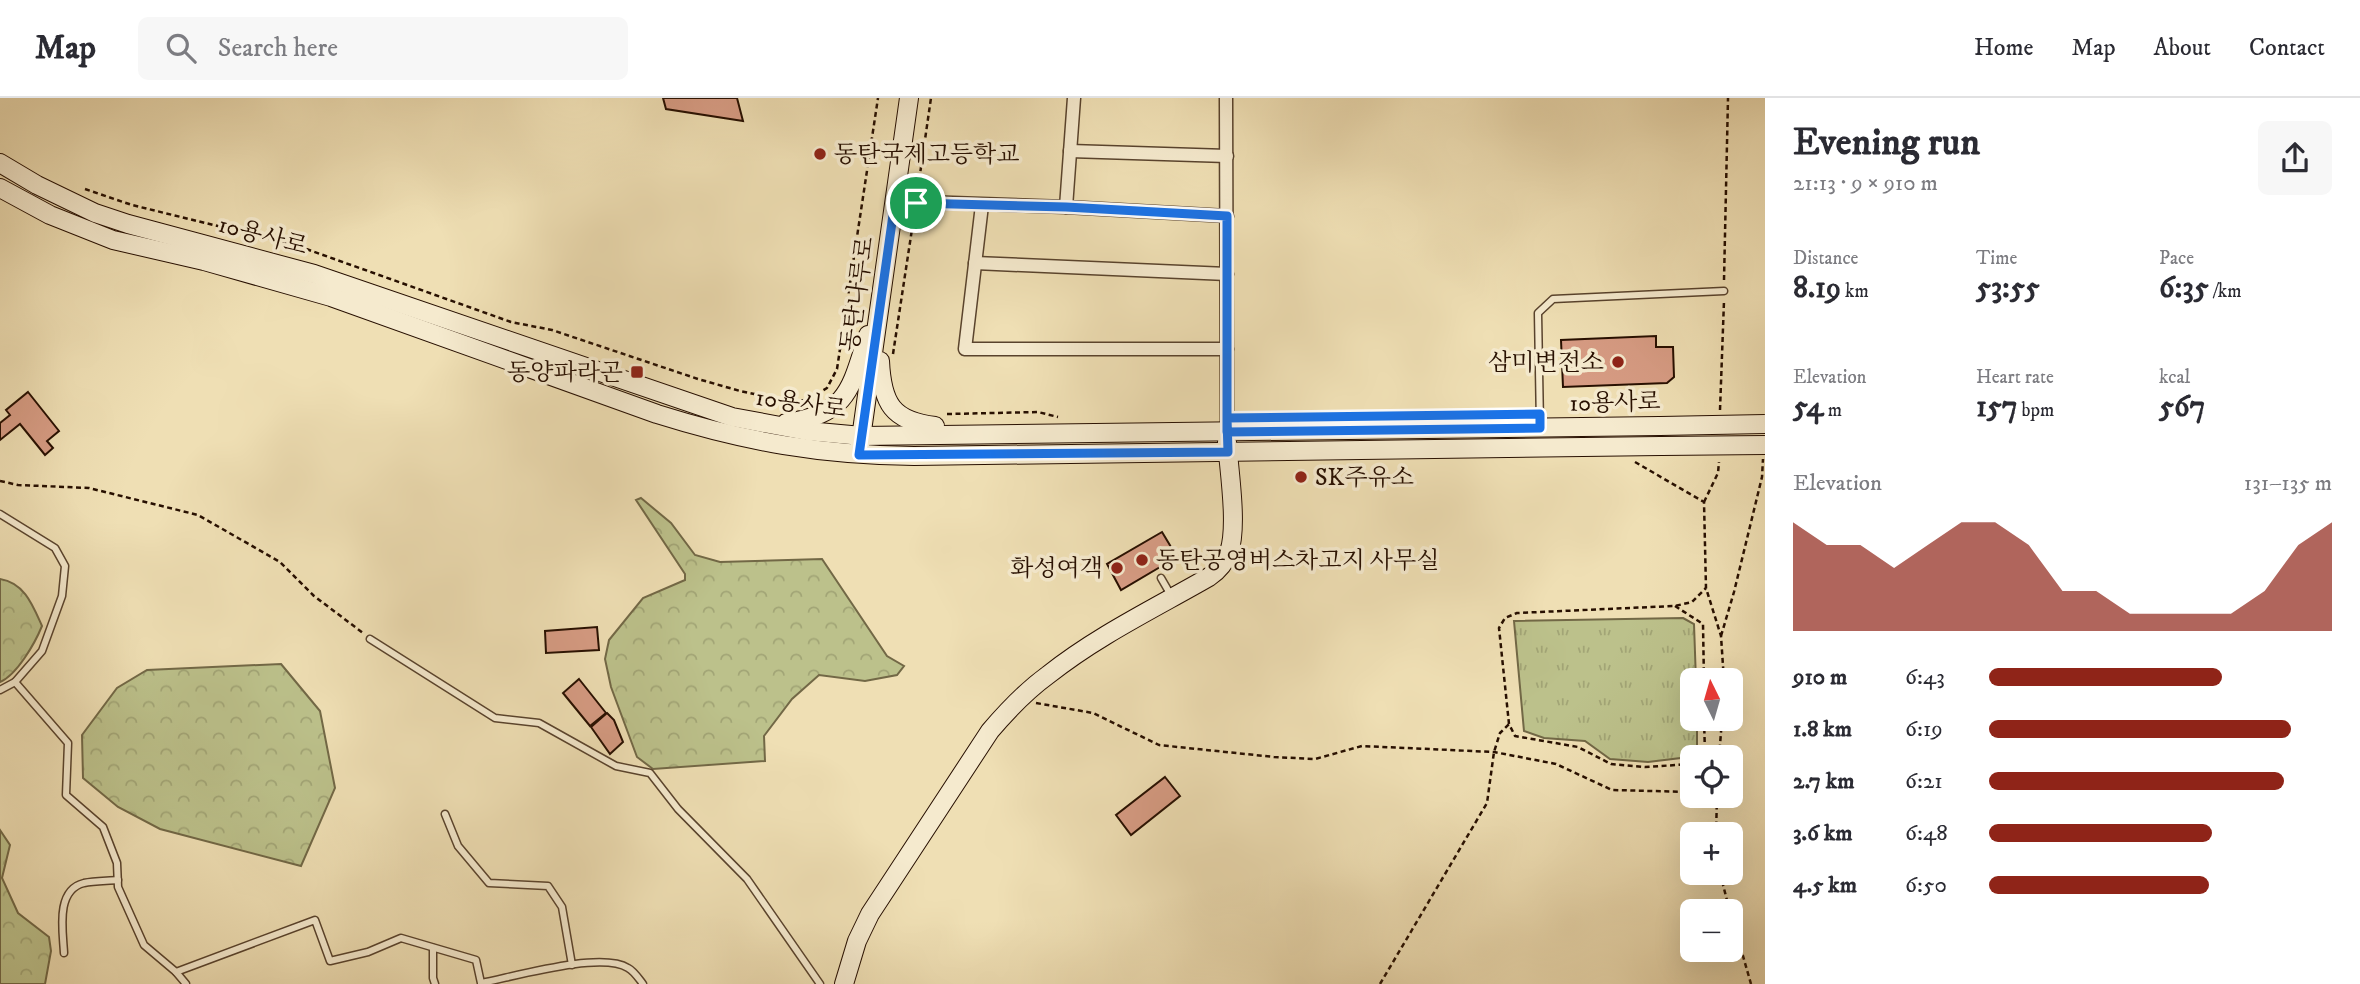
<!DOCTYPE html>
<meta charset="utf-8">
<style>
:root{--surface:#fff;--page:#f7f7f7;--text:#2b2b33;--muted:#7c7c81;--line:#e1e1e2;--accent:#8f2418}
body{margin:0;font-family:"IM FELL DW Pica","Noto Serif KR",serif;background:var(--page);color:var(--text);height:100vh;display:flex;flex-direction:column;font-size:26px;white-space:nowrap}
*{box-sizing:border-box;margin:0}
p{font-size:23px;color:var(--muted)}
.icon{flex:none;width:38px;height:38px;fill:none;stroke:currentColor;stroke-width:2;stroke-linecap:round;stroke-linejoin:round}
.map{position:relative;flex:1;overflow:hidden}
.details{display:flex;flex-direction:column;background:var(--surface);width:595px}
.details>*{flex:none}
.needle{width:46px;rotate:355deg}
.fabs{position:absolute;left:1680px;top:570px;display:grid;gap:14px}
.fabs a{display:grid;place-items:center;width:63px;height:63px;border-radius:10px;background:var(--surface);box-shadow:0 7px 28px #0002;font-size:35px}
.pin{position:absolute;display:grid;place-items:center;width:60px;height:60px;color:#fff;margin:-30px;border:4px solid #fff;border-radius:50%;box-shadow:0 2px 7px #0007}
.round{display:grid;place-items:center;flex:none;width:74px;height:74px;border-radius:10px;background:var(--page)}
.headline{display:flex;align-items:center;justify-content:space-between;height:119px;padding:0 28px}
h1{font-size:38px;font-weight:700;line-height:52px}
.figures{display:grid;grid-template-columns:repeat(3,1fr);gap:10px;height:119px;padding:7px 28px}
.figures div{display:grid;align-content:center}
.figures b{font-size:30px;font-weight:700}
.figures small{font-size:19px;font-weight:400}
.figures p{font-size:19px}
.chart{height:196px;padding:14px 28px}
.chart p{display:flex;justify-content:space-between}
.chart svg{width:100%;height:126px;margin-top:7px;fill:var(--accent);opacity:.7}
ul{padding:0 28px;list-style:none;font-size:23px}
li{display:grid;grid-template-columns:112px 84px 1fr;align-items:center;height:52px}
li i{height:18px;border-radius:9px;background:var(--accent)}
header{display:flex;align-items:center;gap:42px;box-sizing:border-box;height:98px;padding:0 35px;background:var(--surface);border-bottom:2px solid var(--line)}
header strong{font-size:33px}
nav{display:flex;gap:38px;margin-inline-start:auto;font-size:24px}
.search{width:490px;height:63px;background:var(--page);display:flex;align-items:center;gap:18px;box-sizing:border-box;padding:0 24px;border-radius:10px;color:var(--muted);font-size:26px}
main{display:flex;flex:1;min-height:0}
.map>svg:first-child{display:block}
.forest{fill:url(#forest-crowns);stroke:#726846;stroke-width:2}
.park{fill:url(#park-tufts);stroke:#726846;stroke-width:2}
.building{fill:#d79c84;stroke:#270f00;stroke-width:2}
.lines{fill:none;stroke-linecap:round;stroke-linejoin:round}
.lane-casing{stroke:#59432d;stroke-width:9}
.street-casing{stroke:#59432d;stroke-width:15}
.secondary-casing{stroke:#270f00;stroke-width:20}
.path{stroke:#270f00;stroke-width:2.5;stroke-dasharray:5 3.5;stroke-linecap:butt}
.lane{stroke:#f5eace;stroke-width:6}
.street{stroke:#f5eace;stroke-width:12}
.secondary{stroke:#f5eace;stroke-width:18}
.secondary-bridge-casing{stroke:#270f00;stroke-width:20;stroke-linecap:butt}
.secondary-bridge{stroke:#f5eace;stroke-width:18}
.route-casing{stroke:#fff;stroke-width:14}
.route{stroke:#1a73e8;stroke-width:9}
.poi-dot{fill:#8f2418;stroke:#f5eace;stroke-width:2.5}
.labels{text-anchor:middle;stroke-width:7;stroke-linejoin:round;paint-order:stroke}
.poi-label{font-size:24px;fill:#270f00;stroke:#f5eace;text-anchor:start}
.street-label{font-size:24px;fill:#270f00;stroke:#f5eace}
</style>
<header>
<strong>Map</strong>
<div class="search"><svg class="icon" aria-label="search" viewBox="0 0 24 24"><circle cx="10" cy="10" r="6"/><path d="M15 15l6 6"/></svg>Search here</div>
<nav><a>Home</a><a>Map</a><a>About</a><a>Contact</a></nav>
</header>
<main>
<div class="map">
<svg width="1765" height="886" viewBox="0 0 1765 886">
<defs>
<pattern id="forest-crowns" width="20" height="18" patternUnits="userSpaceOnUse" patternTransform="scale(1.75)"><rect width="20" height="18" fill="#bcc18b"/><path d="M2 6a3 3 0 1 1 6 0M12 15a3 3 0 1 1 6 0" fill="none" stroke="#a2a576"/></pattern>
<pattern id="park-tufts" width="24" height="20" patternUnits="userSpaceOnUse" patternTransform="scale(1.75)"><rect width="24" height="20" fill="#bcc18b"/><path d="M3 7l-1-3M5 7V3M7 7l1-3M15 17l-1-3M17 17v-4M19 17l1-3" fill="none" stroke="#a2a576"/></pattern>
</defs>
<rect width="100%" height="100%" fill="#efdfb4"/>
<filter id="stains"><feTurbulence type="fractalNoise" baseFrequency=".00286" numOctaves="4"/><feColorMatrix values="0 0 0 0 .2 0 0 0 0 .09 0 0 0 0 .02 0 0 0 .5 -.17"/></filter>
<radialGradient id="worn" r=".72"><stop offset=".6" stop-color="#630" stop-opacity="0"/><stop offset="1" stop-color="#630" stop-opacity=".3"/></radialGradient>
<g class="forest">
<polygon points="641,400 671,425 695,457 720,464 822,461 887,558 904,568 897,577 865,583 819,577 792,601 764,638 765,663 653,671 637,659 611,589 605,561 609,542 643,500 685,482 685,476 636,402"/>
<path d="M0,481c25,4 33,27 42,47 -7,17 -25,49 -42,56z"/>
<polygon points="281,566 320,613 335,690 301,768 160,731 118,709 83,680 82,637 117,590 147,572"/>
<polygon points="0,732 10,747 2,780 18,815 49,839 51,853 45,886 0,886"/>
</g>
<polygon class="park" points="1683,520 1694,526 1696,583 1692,583 1692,621 1697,621 1697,658 1648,664 1610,661 1585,643 1544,640 1524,633 1514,523"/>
<g class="building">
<polygon points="663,0 737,0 743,23 666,11"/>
<polygon points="1656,238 1656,249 1673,249 1674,279 1667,285 1563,289 1561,242"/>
<polygon points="28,294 59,333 47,343 53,350 45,357 20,326 0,342 0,325 10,317 6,312"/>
<polygon points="1162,434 1177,459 1121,492 1107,466"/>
<polygon points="597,529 599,552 546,555 545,533"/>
<polygon points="579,581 606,615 590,628 563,595"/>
<polygon points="607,615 614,622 623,644 610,656 591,629"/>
<polygon points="1165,679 1180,698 1131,737 1116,717"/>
</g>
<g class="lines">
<g class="lane-casing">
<g id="lane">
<polyline points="1540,328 1538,215 1553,201 1724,193"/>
<polyline points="0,416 55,450 65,468 62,498 42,553 15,584 0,592"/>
<polyline points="1161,480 1172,499"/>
<polyline points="370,541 495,620 539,625 616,668 650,675 678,711 747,781 820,886"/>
<polyline points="15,584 68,645 66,697 103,729 117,765 118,789 144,847 176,874"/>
<polyline points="445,716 458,748 489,785 548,788 562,809 572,867"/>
<polyline points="433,850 433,880 435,886"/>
<path d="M64,855c-1,-21 -9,-63 20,-70 10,-2 23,-2 34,-3"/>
<path d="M186,886l-10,-12 139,-52 15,41 38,-9 33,-14 75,22 5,23c32,-6 120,-32 147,-15 6,3 11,11 15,16"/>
</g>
</g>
<g class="street-casing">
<g id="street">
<polyline points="1074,0 1066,109 1227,118"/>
<polyline points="1226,0 1227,334"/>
<polyline points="1070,53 1227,58"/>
<polyline points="895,103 1066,109"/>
<polyline points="982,107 965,251 1227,251"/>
<polyline points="975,165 1227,176"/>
</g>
</g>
<g class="secondary-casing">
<g id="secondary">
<polyline points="0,65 37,87 95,115 128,126 314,176 732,319 807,333 862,338 1660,328"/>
<path d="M0,90l50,27 63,25 91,21 127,36 326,117c89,28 164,41 257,42l747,-10"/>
<path d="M880,263c2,42 12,60 55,65"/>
<path d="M786,325c63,-10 64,-33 82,-88"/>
<polyline points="860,347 909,0"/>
<path d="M844,886l13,-43 13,-27 120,-183c17,-20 36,-40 58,-56 49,-39 107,-67 161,-98 9,-6 16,-14 20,-25 9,-25 0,-82 -2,-110"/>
</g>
</g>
<g class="path">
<polyline points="918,90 931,0"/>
<polyline points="85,91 132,107 295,147 511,224 552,232 698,281 740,293 777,301 795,303 807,302 827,290 837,271 878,0"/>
<polyline points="1724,182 1728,0"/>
<polyline points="893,256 914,118"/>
<polyline points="1720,312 1724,203"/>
<polyline points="947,316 1038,314 1058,319"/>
<polyline points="1635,364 1704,404 1706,490 1721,538 1724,583"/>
<polyline points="0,383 18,387 89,390 198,417 280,464 314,498 363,535"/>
<polyline points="1704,404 1718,375 1719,364"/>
<polyline points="1675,508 1703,526 1704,583"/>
<polyline points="1721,538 1734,494 1762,379 1763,361"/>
<polyline points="1036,605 1093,615 1159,647 1274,659 1315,661 1362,648 1494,654 1556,666 1612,692 1692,694"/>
<polyline points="1702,660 1705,656 1704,621"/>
<polyline points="1719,660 1722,621"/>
<polyline points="1692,666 1645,669 1611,666 1578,649 1515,638 1509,626 1499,530 1505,520 1517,515 1675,508 1692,504 1706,490"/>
<polyline points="1716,737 1717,698"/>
<polyline points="1720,775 1730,814"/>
<polyline points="1731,816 1751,886"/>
<polyline points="1380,886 1487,705 1494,654 1500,635 1509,626"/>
</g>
<use href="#lane" class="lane"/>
<use href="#street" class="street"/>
<use href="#secondary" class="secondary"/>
<g class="secondary-bridge-casing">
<g id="secondary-bridge">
<polyline points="1660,328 1765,326"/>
<polyline points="1661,348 1765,347"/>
</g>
</g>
<use href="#secondary-bridge" class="secondary-bridge"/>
</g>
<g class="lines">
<g class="route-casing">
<polyline id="route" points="916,105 895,103 859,357 1228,354 1227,320 1540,316 1540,330 1227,334 1227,118 1066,109 916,105"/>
</g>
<use href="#route" class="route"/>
</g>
<g class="poi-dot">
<circle cx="820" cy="56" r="7"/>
<circle cx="1618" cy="264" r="7"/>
<rect x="630" y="267" width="14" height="14" rx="3.5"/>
<circle cx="1301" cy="379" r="7"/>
<circle cx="1142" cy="462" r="7"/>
<circle cx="1117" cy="470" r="7"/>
</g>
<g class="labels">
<g class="poi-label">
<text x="834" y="64">동탄국제고등학교</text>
<text x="1604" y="272" text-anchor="end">삼미변전소</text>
<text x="623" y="282" text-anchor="end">동양파라곤</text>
<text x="1315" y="387">SK주유소</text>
<text x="1156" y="470">동탄공영버스차고지 사무실</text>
<text x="1103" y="478" text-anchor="end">화성여객</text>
</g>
<g class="street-label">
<text transform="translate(263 137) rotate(15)" y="8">10용사로</text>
<text transform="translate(857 196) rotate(-82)" y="8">동탄나루로</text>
<text transform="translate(1615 304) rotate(-1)" y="8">10용사로</text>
<text transform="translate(801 305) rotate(8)" y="8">10용사로</text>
</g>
</g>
<rect width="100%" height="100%" filter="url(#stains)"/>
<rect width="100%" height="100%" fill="url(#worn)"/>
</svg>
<div class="fabs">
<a><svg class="needle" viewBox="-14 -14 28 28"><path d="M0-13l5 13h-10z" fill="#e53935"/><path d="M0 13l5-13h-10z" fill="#7c7c81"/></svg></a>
<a><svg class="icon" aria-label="locate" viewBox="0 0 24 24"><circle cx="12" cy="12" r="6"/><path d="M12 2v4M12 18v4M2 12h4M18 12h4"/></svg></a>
<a>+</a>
<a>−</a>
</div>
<div class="pin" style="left:916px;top:105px;background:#1e9e55"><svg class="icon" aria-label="arrive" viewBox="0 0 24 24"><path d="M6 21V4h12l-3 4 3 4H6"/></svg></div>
</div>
<section class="details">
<div class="headline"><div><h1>Evening run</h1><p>21:13 · 9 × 910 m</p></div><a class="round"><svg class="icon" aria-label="share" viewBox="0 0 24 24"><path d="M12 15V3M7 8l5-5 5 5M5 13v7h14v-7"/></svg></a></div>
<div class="figures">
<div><p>Distance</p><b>8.19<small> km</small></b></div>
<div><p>Time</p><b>53:55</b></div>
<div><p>Pace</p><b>6:35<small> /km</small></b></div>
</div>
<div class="figures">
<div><p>Elevation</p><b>54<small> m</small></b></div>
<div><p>Heart rate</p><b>157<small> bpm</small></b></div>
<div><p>kcal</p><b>567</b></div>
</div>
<div class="chart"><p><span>Elevation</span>131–135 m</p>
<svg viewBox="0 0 160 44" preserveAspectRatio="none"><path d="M0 44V6L10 14L20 14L30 22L40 14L50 6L60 6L70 14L80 30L90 30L100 38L110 38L120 38L130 38L140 30L150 14L160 6V44z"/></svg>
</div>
<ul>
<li><b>910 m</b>6:43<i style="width:68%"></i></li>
<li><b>1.8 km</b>6:19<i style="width:88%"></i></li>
<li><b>2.7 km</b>6:21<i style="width:86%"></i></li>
<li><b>3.6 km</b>6:48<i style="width:65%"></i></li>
<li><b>4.5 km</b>6:50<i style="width:64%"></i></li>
</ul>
</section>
</main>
